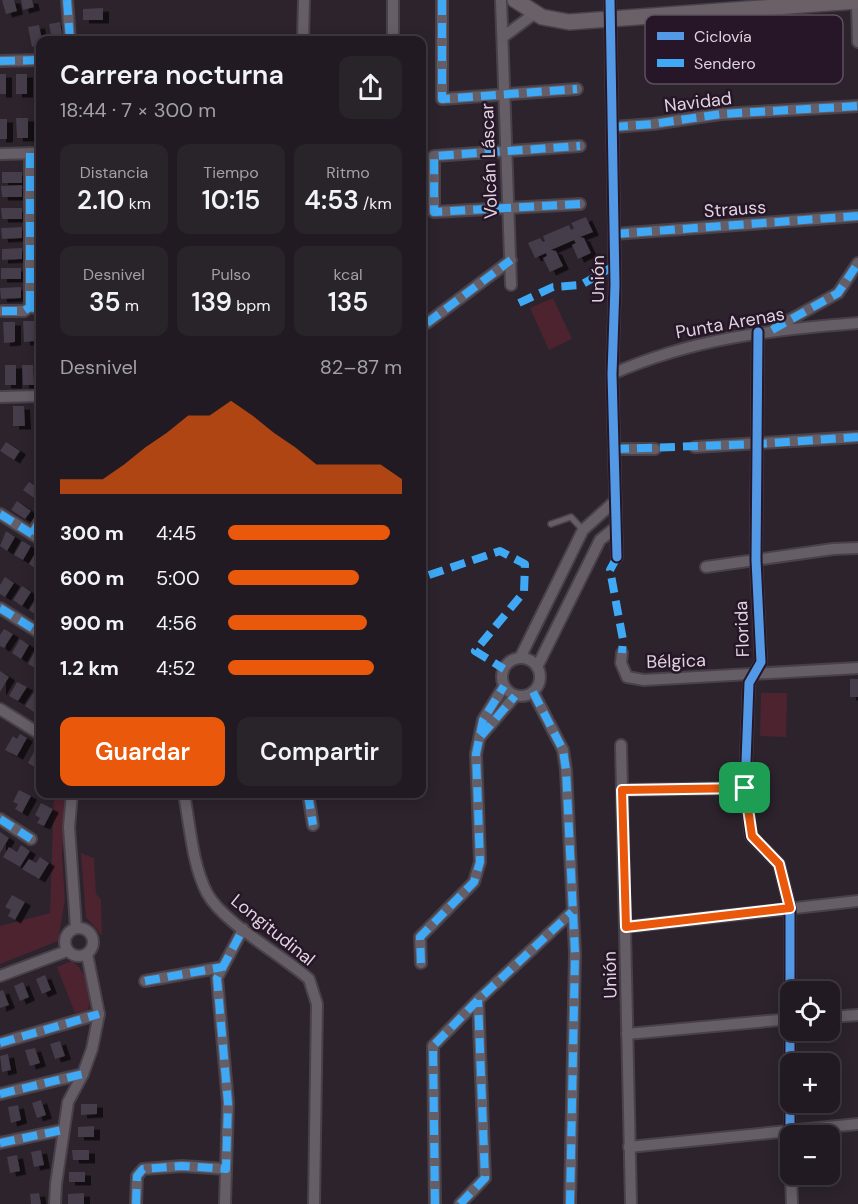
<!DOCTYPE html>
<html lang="es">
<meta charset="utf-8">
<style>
:root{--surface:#211a22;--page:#29232a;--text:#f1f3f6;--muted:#a2a1a5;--line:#3e3840;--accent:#ea580c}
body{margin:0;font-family:"DM Sans",sans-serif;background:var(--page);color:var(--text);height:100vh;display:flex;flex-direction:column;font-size:22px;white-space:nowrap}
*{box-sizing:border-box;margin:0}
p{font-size:20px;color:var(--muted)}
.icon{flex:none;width:33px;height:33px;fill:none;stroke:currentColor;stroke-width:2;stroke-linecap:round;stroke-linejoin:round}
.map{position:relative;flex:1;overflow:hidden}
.sheet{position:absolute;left:36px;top:36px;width:390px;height:762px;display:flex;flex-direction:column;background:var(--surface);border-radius:12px;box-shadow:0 3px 15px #0003,0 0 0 2px var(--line)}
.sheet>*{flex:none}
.fabs{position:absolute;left:780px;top:981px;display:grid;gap:12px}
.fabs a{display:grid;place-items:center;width:60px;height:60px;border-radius:12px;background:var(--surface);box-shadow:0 3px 15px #0003,0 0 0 2px var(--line);font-size:30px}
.pin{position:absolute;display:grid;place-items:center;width:51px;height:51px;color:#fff;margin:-26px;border-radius:12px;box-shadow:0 3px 9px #0006}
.round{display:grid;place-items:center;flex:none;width:63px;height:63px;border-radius:12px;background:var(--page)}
.head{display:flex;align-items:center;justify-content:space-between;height:102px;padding:0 24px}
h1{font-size:27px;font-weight:600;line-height:45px}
.metrics{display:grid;grid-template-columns:repeat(3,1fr);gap:9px;height:102px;padding:6px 24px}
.metrics div{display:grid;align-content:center;border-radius:12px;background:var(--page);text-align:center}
.metrics b{font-size:26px;font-weight:600}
.metrics small{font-size:16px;font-weight:400}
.metrics p{font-size:16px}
.chart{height:168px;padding:12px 24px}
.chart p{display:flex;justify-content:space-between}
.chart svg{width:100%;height:108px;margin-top:6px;fill:var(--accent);opacity:.7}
.action{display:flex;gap:12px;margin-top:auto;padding:12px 24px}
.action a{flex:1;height:69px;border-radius:12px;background:var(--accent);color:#fff;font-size:24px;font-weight:600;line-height:69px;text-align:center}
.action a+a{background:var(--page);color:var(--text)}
ul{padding:0 24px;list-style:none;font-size:20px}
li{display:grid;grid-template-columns:96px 72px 1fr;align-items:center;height:45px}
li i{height:15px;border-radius:8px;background:var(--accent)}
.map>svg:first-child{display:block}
.green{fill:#4c232e}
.building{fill:#443c4a;filter:url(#shadow)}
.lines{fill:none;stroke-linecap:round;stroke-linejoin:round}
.lane-casing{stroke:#484149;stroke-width:8}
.street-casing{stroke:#484149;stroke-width:14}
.secondary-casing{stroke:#484149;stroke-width:18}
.lane{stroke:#665e66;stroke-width:5}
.street{stroke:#665e66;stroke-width:10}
.secondary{stroke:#696068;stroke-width:15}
.quiet{stroke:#3fa9f5;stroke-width:8;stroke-dasharray:15 8;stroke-linecap:butt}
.cycleway-casing{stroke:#261627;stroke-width:13}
.cycleway{stroke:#5399e6;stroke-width:9}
.route-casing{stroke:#fff;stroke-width:12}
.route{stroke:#ea580c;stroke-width:8}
.labels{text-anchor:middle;stroke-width:5;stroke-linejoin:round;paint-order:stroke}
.street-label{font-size:18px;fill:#dfd4e0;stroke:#261627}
.key{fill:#261627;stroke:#5e4f5e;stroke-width:1.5}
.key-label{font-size:16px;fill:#dfd4e0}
</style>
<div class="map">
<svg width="858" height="1204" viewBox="0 0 858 1204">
<defs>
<filter id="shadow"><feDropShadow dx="6" dy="3.5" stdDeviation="0" flood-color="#0009"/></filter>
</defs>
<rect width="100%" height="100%" fill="#2c232d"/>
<g class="green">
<polygon points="553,298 572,339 549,350 530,308"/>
<polygon points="761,693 787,693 786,737 760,736"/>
<polygon points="54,794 67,794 62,855 65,900 58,941 0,964 0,926 50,913"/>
<polygon points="81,853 94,858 96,894 101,900 102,936 86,917"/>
<path d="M72,961c14,10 21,32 16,49l-13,3 -18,-46z"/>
</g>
<g class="building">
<polygon points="2,0 14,0 17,11 6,14"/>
<polygon points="21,0 32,0 34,7 23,10"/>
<polygon points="103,8 103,20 83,20 83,9"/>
<polygon points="60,22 63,40 52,40 49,24"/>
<polygon points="39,25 42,40 40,45 32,47 28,27"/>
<polygon points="107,35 107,40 87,40 87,36"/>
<rect x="0" y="74" width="6" height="20"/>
<rect x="16" y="74" width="11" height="20"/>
<polygon points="16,118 28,118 28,138 17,138"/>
<rect x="0" y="119" width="7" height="20"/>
<rect x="2" y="172" width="20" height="11"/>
<polygon points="22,185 22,197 2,197 1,186"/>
<polygon points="1,208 22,208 22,219 2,219"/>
<polygon points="586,217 593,232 580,237 584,238 591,253 578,259 572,245 576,243 574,240 551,250 556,251 563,266 550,272 543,258 547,256 546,253 535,258 528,243 540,238 543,242 545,241 543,236 569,225 571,230 574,228 571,223"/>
<polygon points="22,227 22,238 2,239 1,228"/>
<polygon points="22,248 22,259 2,260 2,249"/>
<rect x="1" y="268" width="20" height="11"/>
<polygon points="21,287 21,298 1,299 0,288"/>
<polygon points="23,321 35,321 35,341 24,342"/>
<polygon points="3,322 15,322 15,342 4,343"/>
<rect x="5" y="365" width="11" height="20"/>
<polygon points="22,365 33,365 34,385 23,385"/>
<polygon points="13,406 24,406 25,426 13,426"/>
<rect x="36" y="406" width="4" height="20"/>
<polygon points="6,442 20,451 14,460 0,451"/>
<polygon points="29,482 40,489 37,500 23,490"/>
<polygon points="17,501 31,511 25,519 11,510"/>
<polygon points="6,531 15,537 7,551 0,546"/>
<polygon points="22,541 31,546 23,560 14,555"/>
<polygon points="37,550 40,552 38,570 29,564"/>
<polygon points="5,577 14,583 5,597 0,594 0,585"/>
<polygon points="22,586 31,592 22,606 13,600"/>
<polygon points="38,596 40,598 38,616 29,610"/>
<polygon points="4,629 13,634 4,648 0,646 0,635"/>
<polygon points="20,639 29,645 21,659 12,653"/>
<polygon points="36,649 40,652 40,664 37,669 28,664"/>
<polygon points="0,671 9,677 0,692"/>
<rect x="850" y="679" width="8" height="18"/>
<polygon points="17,682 27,687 18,701 9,696"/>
<polygon points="34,692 40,697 34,712 25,706"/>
<polygon points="20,734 27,738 17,756 5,750 13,736 17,739"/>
<polygon points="35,750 40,753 40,770 28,763"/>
<polygon points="19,790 31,796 22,813 15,809 18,804 13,802"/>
<polygon points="41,803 53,809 44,826 37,823 40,818 35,815"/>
<polygon points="0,832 9,838 0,853"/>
<polygon points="21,845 30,851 20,867 3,857 9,847 17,852"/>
<polygon points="40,857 49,863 39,879 22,869 29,859 36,863"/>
<polygon points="12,895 25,902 15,920 8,916 11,910 5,907"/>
<polygon points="45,975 51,990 42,994 36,979"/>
<polygon points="23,982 29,997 20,1001 14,986"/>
<polygon points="3,990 9,1005 0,1008 0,991"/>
<polygon points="60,1041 65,1056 55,1059 50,1044"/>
<polygon points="35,1048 40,1063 30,1066 25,1050"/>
<polygon points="8,1054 11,1070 2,1072 0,1056"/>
<polygon points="41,1100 46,1115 37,1118 32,1103"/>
<polygon points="81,1104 97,1104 97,1114 81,1115"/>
<polygon points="18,1105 21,1120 11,1123 8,1107"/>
<polygon points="94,1126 94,1137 78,1137 78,1127"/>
<polygon points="41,1150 44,1165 34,1167 31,1152"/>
<polygon points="72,1150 89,1150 89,1160 73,1160"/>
<polygon points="17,1155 20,1171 10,1173 7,1157"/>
<rect x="69" y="1172" width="16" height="10"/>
<polygon points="39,1193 41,1204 31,1204 30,1194"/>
<polygon points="84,1193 84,1204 68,1204 68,1194"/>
</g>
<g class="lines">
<g class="lane-casing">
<polyline id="lane" points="551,524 571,517 583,530"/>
</g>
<g class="street-casing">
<g id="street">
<polyline points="67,0 70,40"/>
<polyline points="393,0 393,40"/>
<polyline points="442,0 442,99 577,89"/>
<polyline points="501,0 511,285"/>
<polyline points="610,0 615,285 612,374 617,557"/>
<polyline points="857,2 858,42"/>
<polyline points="503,37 534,14"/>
<polyline points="303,40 304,0"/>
<polyline points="0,61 40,60"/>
<polyline points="613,127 653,124 721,114 858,106"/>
<polyline points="30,153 30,307"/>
<polyline points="0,154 40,153"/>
<polyline points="580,204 434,212 434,156 580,146"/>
<polyline points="614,234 858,216"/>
<polyline points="2,311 24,311 30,307 40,309"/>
<polyline points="427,323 511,260"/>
<polyline points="775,328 838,293 858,263"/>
<polyline points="758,332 756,560 761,662 749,683 745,788 751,836 779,864 790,908 790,1158"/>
<path d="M612,374c82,-36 158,-44 246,-51"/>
<polyline points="0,397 40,396"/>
<polyline points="695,447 858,437"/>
<polyline points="614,449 655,449"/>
<polyline points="0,514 40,539"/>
<polyline points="32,534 40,521"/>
<polyline points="706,567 833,549 858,548"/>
<polyline points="0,608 40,633"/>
<polyline points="622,653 621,663 627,677 644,680 858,668"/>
<circle cx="521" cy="677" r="19"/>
<polyline points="520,658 583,530 615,501"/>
<polyline points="537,667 600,540 616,527"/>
<polyline points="533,692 563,750 566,770 575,953 570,1204"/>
<polyline points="0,709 40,734"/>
<polyline points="481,736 515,696"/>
<polyline points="621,745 631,1204"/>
<polyline points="622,790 745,788"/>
<polyline points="72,794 69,827 76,927"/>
<path d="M184,794c6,31 8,70 23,99 16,30 75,62 102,86l8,25 -3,200"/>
<polyline points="308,794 313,825"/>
<polyline points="0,819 31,839"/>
<polyline points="626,927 858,901"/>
<circle cx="79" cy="942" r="14"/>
<polyline points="421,963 420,937 474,882 480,862 476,754 483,720 504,686"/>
<polyline points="0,976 67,951"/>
<polyline points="145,981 223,967"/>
<polyline points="830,1017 858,1015"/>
<polyline points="627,1034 790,1019"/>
<polyline points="0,1043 99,1014"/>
<polyline points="0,1094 83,1074"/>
<polyline points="0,1143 62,1130"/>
<polyline points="629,1147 858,1124"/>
<polyline points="791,1174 792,1204"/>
<polyline points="55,1204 56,1184 68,1102 83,1074 92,1049 99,1014 87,954"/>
<polyline points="136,1204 137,1176 143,1169 182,1166 226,1169"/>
<polyline points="225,1204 228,1103 217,978 243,929"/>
<polyline points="435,1204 433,1046 478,1000 572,912"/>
<polyline points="460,1204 485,1178 478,1000"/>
</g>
</g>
<g class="secondary-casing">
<polyline id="secondary" points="515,0 542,17 569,22 858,1"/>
</g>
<use href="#lane" class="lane"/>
<use href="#street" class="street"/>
<use href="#secondary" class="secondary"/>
<g class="quiet">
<polyline points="67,0 70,40"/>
<polyline points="442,0 442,99 577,89"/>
<polyline points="0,61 40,60"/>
<polyline points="613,127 653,124 721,114 858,106"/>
<polyline points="30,153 30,307"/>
<polyline points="580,204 434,212 434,156 580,146"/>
<polyline points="614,234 858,216"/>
<polyline points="519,303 553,287 581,285 614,266"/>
<polyline points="2,311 24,311 30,307 40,309"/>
<polyline points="427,323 511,260"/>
<polyline points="772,330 838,293 858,263"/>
<polyline points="614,449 758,444 858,437"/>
<polyline points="0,514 40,539"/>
<polyline points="32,534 40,521"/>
<polyline points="617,557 610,570 623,640 622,653"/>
<polyline points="429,575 500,551 525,564 524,592 475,651 504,669"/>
<polyline points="0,608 40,633"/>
<polyline points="533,692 563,750 566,770 575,953 570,1204"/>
<polyline points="481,736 515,696"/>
<polyline points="308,794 313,825"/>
<polyline points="0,819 31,839"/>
<polyline points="421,963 420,937 474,882 480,862 476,754 483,720 504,686"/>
<polyline points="145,981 223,967"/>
<polyline points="0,1043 99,1014"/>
<polyline points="0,1094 83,1074"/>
<polyline points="0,1143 62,1130"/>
<polyline points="136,1204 137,1176 143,1169 182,1166 226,1169 228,1103 217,978 243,929"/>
<polyline points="435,1204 433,1046 478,1000 572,912"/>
<polyline points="460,1204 485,1178 478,1000"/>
</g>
<g class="cycleway-casing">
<g id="cycleway">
<polyline points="610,0 615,285 612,374 617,557"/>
<polyline points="758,332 756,560 761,662 749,683 745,788 751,836 779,864 790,908 790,1158"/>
</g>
</g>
<use href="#cycleway" class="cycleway"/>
</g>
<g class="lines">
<g class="route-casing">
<polygon id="route" points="745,788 752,836 779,864 790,908 626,927 622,790"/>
</g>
<use href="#route" class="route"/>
</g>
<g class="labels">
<g class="street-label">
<text transform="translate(698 102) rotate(-7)" y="6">Navidad</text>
<text transform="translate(489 161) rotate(-92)" y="6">Volcán Láscar</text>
<text transform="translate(735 209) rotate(-4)" y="6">Strauss</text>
<text transform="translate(598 279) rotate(-90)" y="6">Unión</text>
<text transform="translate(730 323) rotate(-10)" y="6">Punta Arenas</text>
<text transform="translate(742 629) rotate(-92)" y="6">Florida</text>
<text transform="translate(676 661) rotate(-2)" y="6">Bélgica</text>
<text transform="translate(273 930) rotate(39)" y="6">Longitudinal</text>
<text transform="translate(610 975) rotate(-91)" y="6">Unión</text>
</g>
</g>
<rect x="645" y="15" width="198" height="69" rx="9" class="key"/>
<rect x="657" y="32" width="27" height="8" fill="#5399e6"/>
<rect x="657" y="59" width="27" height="8" fill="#3fa9f5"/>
<g class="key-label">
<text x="694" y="42">Ciclovía</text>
<text x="694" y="69">Sendero</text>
</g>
</svg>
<div class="fabs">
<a><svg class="icon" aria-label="locate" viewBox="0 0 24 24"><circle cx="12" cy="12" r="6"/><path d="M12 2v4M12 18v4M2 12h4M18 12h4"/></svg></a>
<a>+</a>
<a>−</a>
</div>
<div class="pin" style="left:745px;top:788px;background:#1e9e55"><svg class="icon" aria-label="arrive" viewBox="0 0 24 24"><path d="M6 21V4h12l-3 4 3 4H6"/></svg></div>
<section class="sheet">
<div class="head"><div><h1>Carrera nocturna</h1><p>18:44 · 7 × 300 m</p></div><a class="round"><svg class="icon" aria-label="share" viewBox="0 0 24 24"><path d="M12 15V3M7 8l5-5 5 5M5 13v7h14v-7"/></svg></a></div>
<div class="metrics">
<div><p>Distancia</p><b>2.10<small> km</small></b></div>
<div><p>Tiempo</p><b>10:15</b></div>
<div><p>Ritmo</p><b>4:53<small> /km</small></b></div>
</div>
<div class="metrics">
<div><p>Desnivel</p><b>35<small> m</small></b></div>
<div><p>Pulso</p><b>139<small> bpm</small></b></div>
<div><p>kcal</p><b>135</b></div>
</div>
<div class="chart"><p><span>Desnivel</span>82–87 m</p>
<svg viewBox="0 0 160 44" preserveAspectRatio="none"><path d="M0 44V38L10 38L20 38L30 32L40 25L50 19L60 12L70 12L80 6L90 12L100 19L110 25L120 32L130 32L140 32L150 32L160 38V44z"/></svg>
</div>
<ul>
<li><b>300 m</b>4:45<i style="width:93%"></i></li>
<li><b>600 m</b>5:00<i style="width:75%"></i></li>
<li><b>900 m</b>4:56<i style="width:80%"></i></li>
<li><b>1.2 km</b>4:52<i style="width:84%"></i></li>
</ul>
<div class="action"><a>Guardar</a><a>Compartir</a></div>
</section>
</div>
